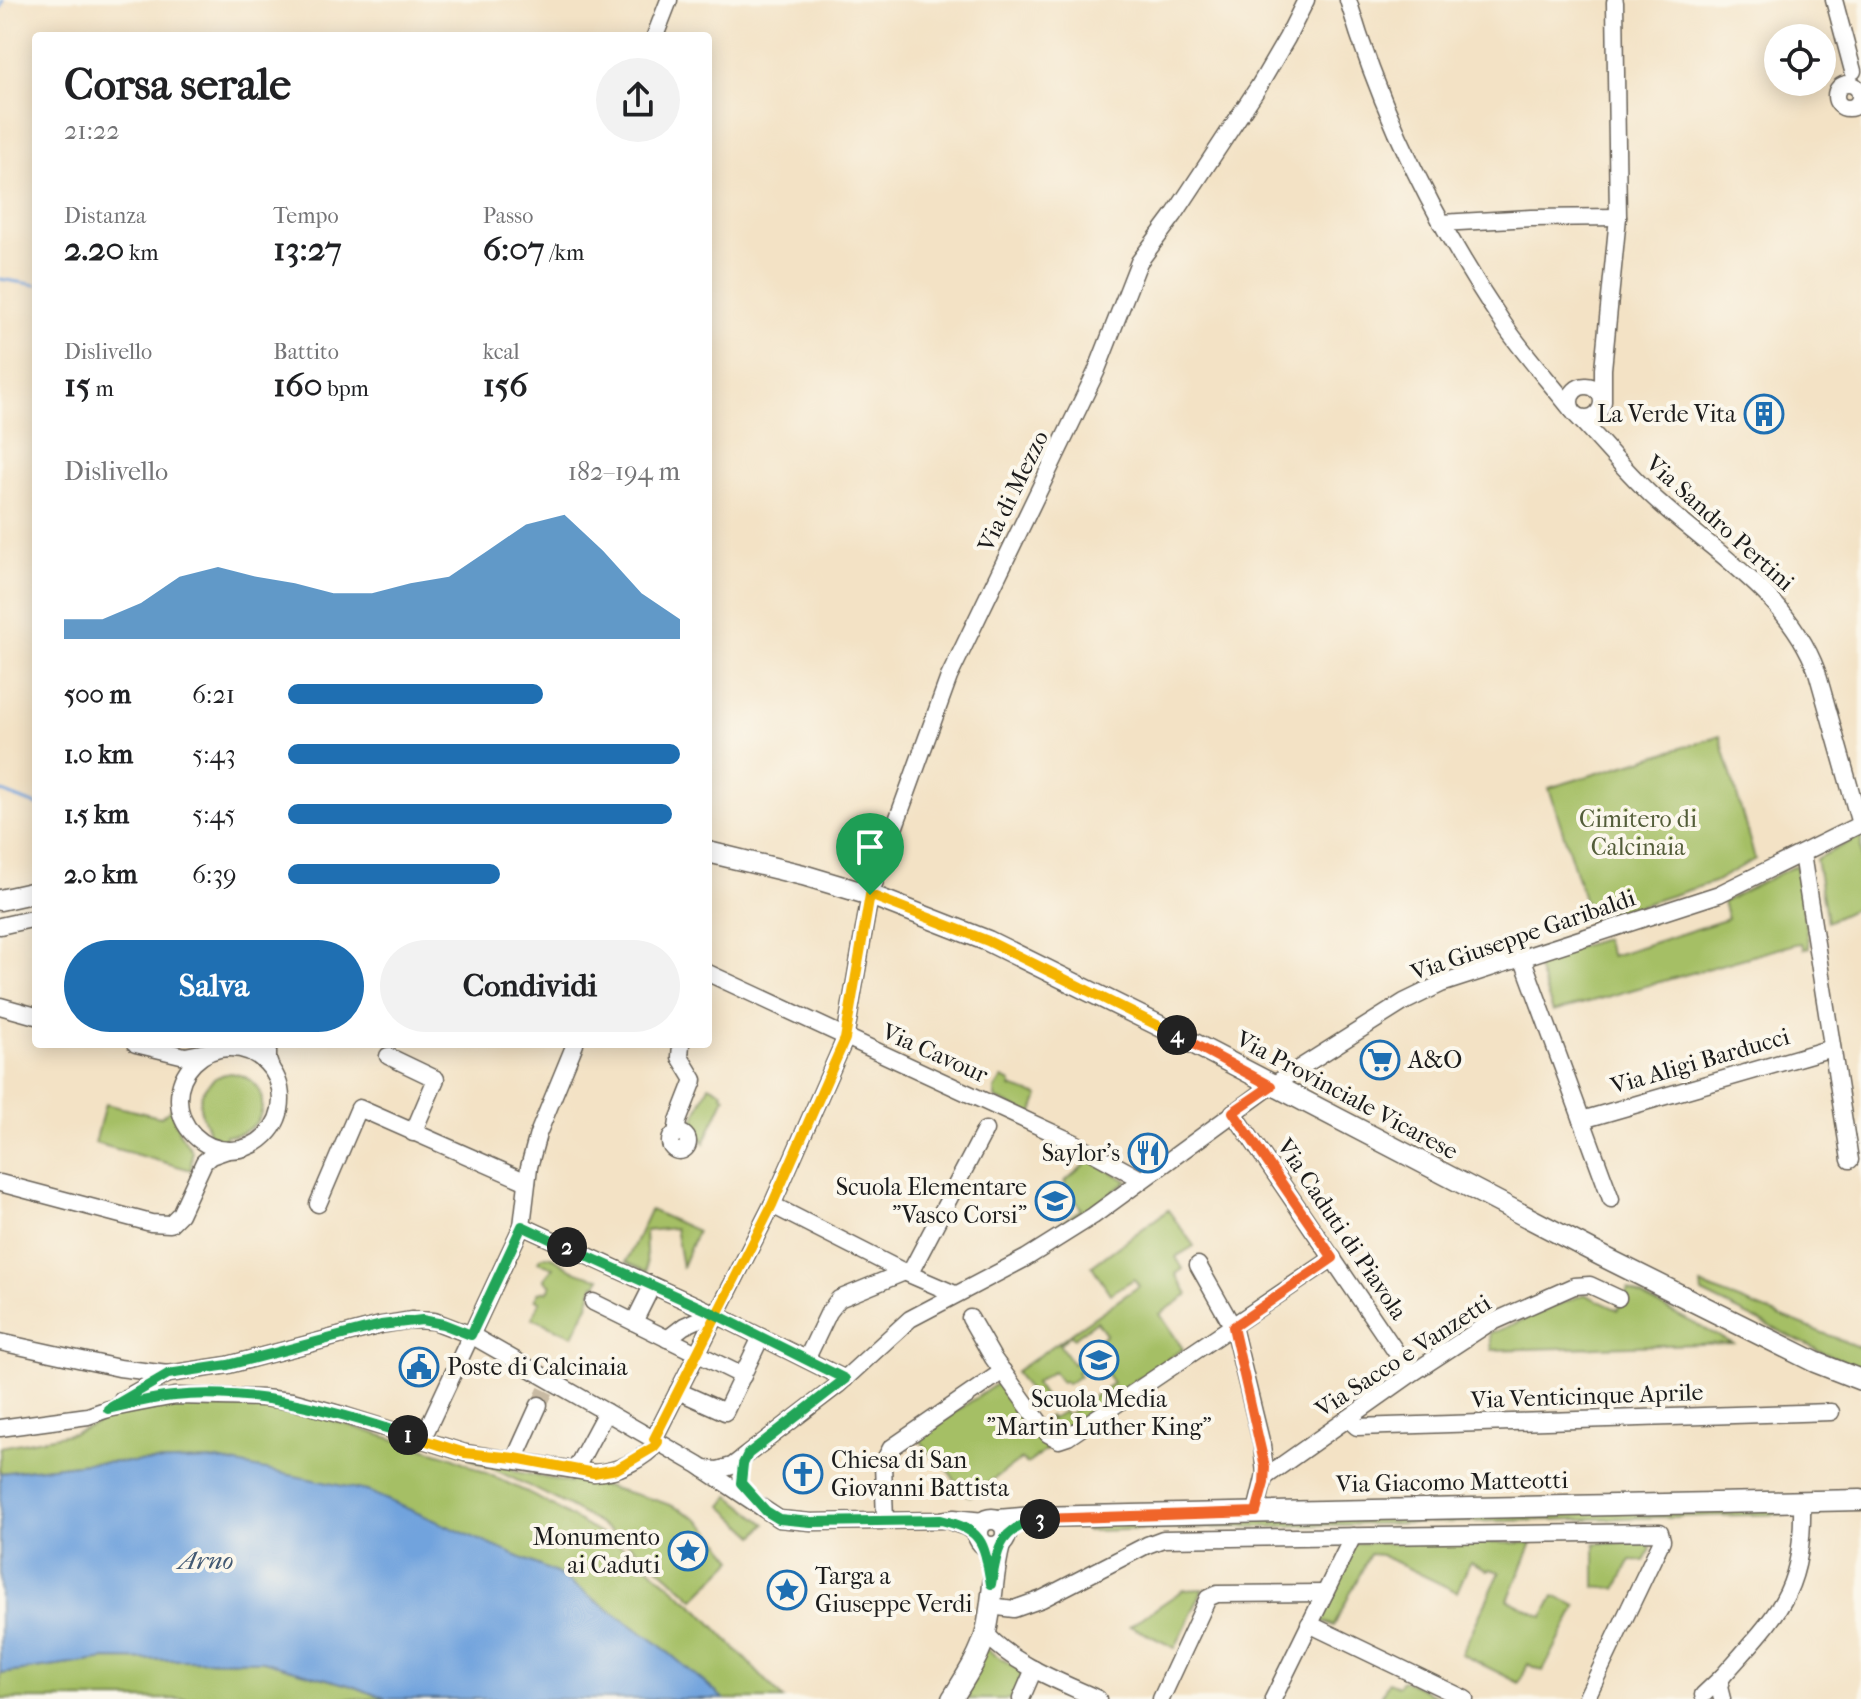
<!DOCTYPE html>
<html lang="it">
<meta charset="utf-8">
<style>
:root{--surface:#fff;--page:#f2f2f2;--text:#202124;--muted:#757577;--accent:#1f6fb2}
body{margin:0;font-family:"IM FELL French Canon",serif;background:var(--page);color:var(--text);height:100vh;display:flex;flex-direction:column;font-size:30px;white-space:nowrap}
*{box-sizing:border-box;margin:0}
p{font-size:26px;color:var(--muted)}
.icon{flex:none;width:44px;height:44px;fill:none;stroke:currentColor;stroke-width:2;stroke-linecap:round;stroke-linejoin:round}
.map{position:relative;flex:1;overflow:hidden}
.panel{position:absolute;left:32px;top:32px;width:680px;height:1016px;display:flex;flex-direction:column;background:var(--surface);border-radius:8px;box-shadow:0 4px 20px #0003}
.panel>*{flex:none}
.controls{position:absolute;left:1764px;top:24px;display:grid;gap:16px}
.controls a{display:grid;place-items:center;width:72px;height:72px;border-radius:50%;background:var(--surface);box-shadow:0 4px 20px #0003;font-size:40px}
.pin{position:absolute;display:grid;place-items:center;width:68px;height:68px;color:#fff;margin:-82px -34px;border-radius:50% 50% 50% 0;rotate:-45deg;box-shadow:0 0 8px #0007}
.pin .icon{rotate:45deg}
.km{position:absolute;width:40px;height:40px;margin:-20px;border-radius:50%;background:#222;color:#fff;font-size:22px;line-height:40px;text-align:center}
.round{display:grid;place-items:center;flex:none;width:84px;height:84px;border-radius:42px;background:var(--page)}
.summary{display:flex;align-items:center;justify-content:space-between;height:136px;padding:0 32px}
h1{font-size:44px;font-weight:700;line-height:60px}
.figures{display:grid;grid-template-columns:repeat(3,1fr);gap:12px;height:136px;padding:8px 32px}
.figures div{display:grid;align-content:center}
.figures b{font-size:34px;font-weight:700}
.figures small{font-size:22px;font-weight:400}
.figures p{font-size:22px}
.chart{height:224px;padding:16px 32px}
.chart p{display:flex;justify-content:space-between}
.chart svg{width:100%;height:144px;margin-top:8px;fill:var(--accent);opacity:.7}
.primary-button{display:flex;gap:16px;margin-top:auto;padding:16px 32px}
.primary-button a{flex:1;height:92px;border-radius:48px;background:var(--accent);color:#fff;font-size:32px;font-weight:700;line-height:92px;text-align:center}
.primary-button a+a{background:var(--page);color:var(--text)}
ul{padding:0 32px;list-style:none;font-size:26px}
li{display:grid;grid-template-columns:128px 96px 1fr;align-items:center;height:60px}
li i{height:20px;border-radius:10px;background:var(--accent)}
.map>svg:first-child{display:block}
.green{fill:#a5bf65;stroke:#606e40;stroke-width:2}
.water{fill:#71a3dd;stroke:#46607c;stroke-width:2}
.lines{fill:none;stroke-linecap:round;stroke-linejoin:round}
.stream{stroke:#71a3dd;stroke-width:3}
.minor-tunnel{stroke:#c8baa3;stroke-width:16;stroke-dasharray:16 8;stroke-linecap:butt}
.minor-casing{stroke:#676157;stroke-width:19}
.major-casing{stroke:#676157;stroke-width:23}
.minor{stroke:#fff;stroke-width:16}
.major{stroke:#fff;stroke-width:20}
.split-1-casing{stroke:#fff;stroke-width:16}
.split-2-casing{stroke:#fff;stroke-width:16}
.split-3-casing{stroke:#fff;stroke-width:16}
.split-4-casing{stroke:#fff;stroke-width:16}
.split-5-casing{stroke:#fff;stroke-width:16}
.split-1{stroke:#f5b400;stroke-width:10}
.split-2{stroke:#22a559;stroke-width:10}
.split-3{stroke:#22a559;stroke-width:10}
.split-4{stroke:#f0652b;stroke-width:10}
.split-5{stroke:#f5b400;stroke-width:10}
.labels{text-anchor:middle;stroke-width:8;stroke-linejoin:round;paint-order:stroke}
.poi-label{font-size:24px;fill:#1c1c1c;stroke:#fbf7ec;text-anchor:end}
.street-label{font-size:24px;fill:#1c1c1c;stroke:#fbf7ec}
.park-label{font-size:24px;fill:#535d39;stroke:#fbf7ec}
.water-label{font-size:26px;font-style:italic;fill:#425973;stroke:#fbf7ec}
</style>
<div class="map">
<svg width="1861" height="1699" viewBox="0 0 1861 1699">
<rect width="100%" height="100%" fill="#fbf7ec"/>
<filter id="ink" filterUnits="userSpaceOnUse"><feTurbulence type="fractalNoise" baseFrequency=".0125" numOctaves="2"/><feDisplacementMap in="SourceGraphic" scale="16" xChannelSelector="R" yChannelSelector="G"/><feConvolveMatrix kernelMatrix="1 2 1 2 8 2 1 2 1" color-interpolation-filters="sRGB"/></filter>
<filter id="wash" filterUnits="userSpaceOnUse"><feTurbulence type="fractalNoise" baseFrequency=".006" numOctaves="4" result="noise"/><feDisplacementMap in="SourceGraphic" scale="32" xChannelSelector="R" yChannelSelector="G"/><feGaussianBlur stdDeviation="1.8" result="paint"/><feColorMatrix in="noise" values="0 0 0 0 0 0 0 0 0 0 0 0 0 0 0 0 0 1.4 0 .05"/><feComposite in="paint" operator="in"/></filter>
<g filter="url(#wash)">
<rect width="100%" height="100%" fill="#f3e2c5"/>
<g class="green">
<polygon points="1720,736 1755,859 1714,882 1591,921 1549,788"/>
<polygon points="1861,836 1861,906 1827,922 1816,859"/>
<polygon points="1796,865 1809,948 1804,949 1802,943 1795,944 1553,1012 1535,960 1604,939 1611,956 1728,919 1723,902"/>
<path d="M230,1073c45,4 42,63 -4,62l-1,7 -11,3 -8,-4 -2,-7 5,-1c-1,-8 -4,-10 -7,-18 -8,-21 8,-39 28,-42z"/>
<polygon points="1002,1078 1011,1082 1011,1087 1039,1096 1032,1115 995,1098 995,1089"/>
<polygon points="709,1085 723,1092 722,1095 725,1097 704,1143 692,1123"/>
<polygon points="105,1104 160,1117 172,1108 179,1132 192,1151 191,1170 95,1143"/>
<polygon points="1090,1160 1128,1181 1057,1232 1054,1227 1081,1209 1064,1182"/>
<polygon points="650,1210 697,1231 682,1267 675,1228 645,1231 647,1272 626,1262"/>
<polygon points="1168,1210 1194,1246 1176,1257 1183,1269 1176,1274 1188,1295 1160,1314 1183,1349 1063,1429 1054,1427 1047,1418 1049,1416 1051,1419 1064,1411 1067,1415 1113,1383 1104,1370 1099,1373 1091,1362 1088,1364 1084,1359 1093,1353 1089,1347 1106,1334 1097,1321 1074,1338 1071,1335 1059,1344 1073,1364 1079,1360 1084,1367 1077,1372 1080,1376 1067,1384 1064,1381 1062,1383 1053,1371 1035,1383 1048,1402 1040,1407 1015,1372 1139,1286 1134,1279 1110,1294 1092,1266"/>
<path d="M547,1256c11,2 11,5 19,10 8,6 24,11 34,12l-3,7 -3,-1 -6,21 -15,31 -41,-18 8,-17 -5,-2 3,-6 10,-2 3,-6 -7,-6 9,-11 -15,-6 2,-4z"/>
<polygon points="1701,1285 1861,1348 1861,1368 1822,1352 1702,1293"/>
<polygon points="1628,1289 1732,1343 1492,1350 1490,1334 1584,1294 1618,1310"/>
<polygon points="1001,1381 1048,1449 1027,1464 1022,1459 970,1496 963,1493 942,1461 937,1463 918,1437"/>
<polygon points="179,1400 292,1408 452,1457 531,1494 630,1551 699,1610 783,1699 723,1699 657,1643 556,1573 218,1460 86,1463 0,1473 0,1447 74,1433 136,1407"/>
<path d="M469,1458l43,6 1,7 57,12 -1,-9c39,18 93,21 126,44 16,10 27,27 39,41l-40,40c-27,-25 -55,-51 -87,-70 -43,-28 -91,-49 -138,-71z"/>
<polygon points="730,1496 766,1524 755,1536 722,1506"/>
<polygon points="1783,1508 1789,1514 1086,1531 1085,1523"/>
<polygon points="1648,1542 1651,1549 1644,1561 1631,1560 1616,1589 1595,1587 1595,1543"/>
<polygon points="1355,1543 1532,1543 1508,1600 1543,1617 1554,1596 1577,1606 1543,1671 1528,1664 1519,1683 1461,1654 1500,1572 1490,1569 1489,1571 1470,1562 1457,1592 1381,1555 1370,1554 1334,1626 1317,1619"/>
<polygon points="1203,1589 1175,1648 1130,1626 1183,1590"/>
<polygon points="984,1648 1023,1672 1012,1699 968,1699 968,1682"/>
<polygon points="106,1659 263,1661 352,1686 387,1699 0,1699 0,1674"/>
<polygon points="1402,1680 1443,1699 1380,1699 1388,1682 1398,1686"/>
</g>
<polygon class="water" points="218,1460 367,1491 556,1573 657,1643 724,1699 387,1699 352,1686 263,1661 106,1659 0,1674 0,1473 86,1463"/>
<g class="lines">
<g class="stream">
<polyline points="0,9 3,0"/>
<polyline points="0,279 36,285"/>
<polyline points="0,791 36,805"/>
</g>
</g>
</g>
<g filter="url(#ink)">
<g class="lines">
<polyline class="minor-tunnel" points="539,1405 546,1390"/>
<g class="minor-casing">
<g id="minor">
<path d="M1348,0c34,115 88,224 155,323 20,30 46,58 68,86"/>
<polyline points="1834,0 1853,71"/>
<polyline points="655,36 669,0"/>
<circle cx="1848" cy="96" r="12"/>
<polyline points="1441,223 1531,218 1618,217"/>
<circle cx="1586" cy="402" r="16"/>
<polyline points="1603,402 1603,369 1618,217 1615,2"/>
<path d="M1576,415c28,29 54,62 85,89 57,51 129,93 156,168l43,152"/>
<polyline points="1802,854 1850,1160"/>
<polyline points="0,926 36,918"/>
<polyline points="1522,957 1611,1199"/>
<polyline points="708,973 1075,1143 1141,1179"/>
<polyline points="0,1006 36,1016"/>
<polyline points="136,1044 185,1056 206,1052"/>
<polyline points="268,1044 268,1060 271,1068"/>
<circle cx="230" cy="1099" r="51"/>
<polyline points="388,1056 436,1079 413,1133"/>
<polyline points="1233,1112 1411,1374"/>
<polyline points="1582,1120 1832,1048"/>
<circle cx="679" cy="1142" r="9"/>
<polyline points="676,1134 678,1121 694,1080 680,1057 681,1044"/>
<polyline points="0,1183 151,1223 170,1224 180,1214 204,1162 211,1156 228,1150"/>
<polyline points="318,1204 359,1108 527,1182"/>
<polyline points="772,1205 904,1272 955,1294"/>
<polyline points="522,1226 713,1313 845,1379"/>
<polyline points="1198,1265 1233,1327 1262,1445 1265,1474 1256,1512"/>
<polyline points="593,1302 743,1376"/>
<polyline points="970,1318 993,1358 1048,1434 1059,1440 1068,1437 1333,1258"/>
<polyline points="634,1322 652,1286"/>
<polyline points="667,1339 684,1326 713,1313"/>
<polyline points="0,1342 119,1368 168,1374 228,1365 381,1325 411,1320 434,1321 471,1335 606,1412 698,1465 779,1519 811,1522 941,1520 954,1518 984,1521"/>
<polyline points="807,1358 829,1312 839,1299 912,1269 985,1130"/>
<polyline points="678,1391 725,1412 761,1337"/>
<polyline points="122,1400 168,1374"/>
<polyline points="1348,1419 1357,1427 1831,1412"/>
<path d="M0,1428l88,-12 20,-7 67,-13 88,2 29,3 54,15 119,37 129,20c23,-1 50,-13 64,-31"/>
<polyline points="654,1439 772,1205 845,1039 870,895 949,677 1096,372 1139,262 1174,215 1259,86 1287,38 1306,0"/>
<polyline points="422,1440 522,1226 529,1167 538,1134 575,1044"/>
<polyline points="515,1458 539,1405"/>
<polyline points="704,1469 718,1470 732,1466 838,1385 910,1319 1026,1258 1093,1216 1271,1086 1404,1002 1441,984 1719,894 1861,824"/>
<polyline points="575,1470 606,1412"/>
<polyline points="1265,1477 1411,1374 1486,1325 1574,1286 1590,1285 1618,1298"/>
<polyline points="885,1521 883,1463 891,1448 1003,1371"/>
<polyline points="954,1523 966,1527 978,1535"/>
<polyline points="990,1606 1014,1609 1042,1599 1147,1545 1163,1539 1660,1532 1662,1540 1586,1699"/>
<polyline points="1309,1624 1465,1699"/>
<path d="M986,1634c30,32 73,47 112,65"/>
<path d="M1722,1677c57,-65 82,-84 80,-176"/>
<polyline points="1703,1695 1722,1677 1719,1687 1722,1699"/>
<polyline points="1021,1699 1034,1669"/>
<polyline points="1161,1699 1208,1598 1217,1594 1325,1593"/>
<polyline points="1273,1699 1353,1536"/>
</g>
</g>
<g class="major-casing">
<g id="major">
<polyline points="708,852 803,875 870,895 988,941 1160,1026 1602,1256 1815,1362 1861,1380"/>
<polyline points="0,900 36,892"/>
<circle cx="992" cy="1533" r="14"/>
<polyline points="998,1520 1032,1517 1861,1500"/>
<path d="M952,1699c13,-21 28,-43 34,-67 7,-29 6,-58 14,-87"/>
</g>
</g>
<use href="#minor" class="minor"/>
<use href="#major" class="major"/>
</g>
</g>
<g class="lines" filter="url(#ink)">
<g class="split-1-casing">
<polyline id="split-1" points="408,1435 465,1453 515,1458 594,1473 617,1469 654,1447 658,1442 654,1439 772,1205 845,1039 870,895"/>
</g>
<g class="split-2-casing">
<path id="split-2" d="M408,1435c-76,-25 -154,-47 -234,-39 -23,2 -45,8 -66,13l60,-35 60,-9 153,-40 41,-5 21,4 28,11 51,-109 45,21"/>
</g>
<g class="split-3-casing">
<path id="split-3" d="M567,1247l146,66 132,66 -97,75 -5,10 -2,19 25,28 13,8 32,3 130,-2c43,10 43,23 50,64 7,-37 8,-55 49,-65"/>
</g>
<g class="split-4-casing">
<polyline id="split-4" points="1040,1519 1256,1512 1264,1483 1265,1467 1233,1327 1333,1258 1233,1112 1271,1086 1177,1035"/>
</g>
<g class="split-5-casing">
<polyline id="split-5" points="870,895 988,941 1177,1035"/>
</g>
<use href="#split-1" class="split-1"/>
<use href="#split-2" class="split-2"/>
<use href="#split-3" class="split-3"/>
<use href="#split-4" class="split-4"/>
<use href="#split-5" class="split-5"/>
</g>
<defs>
<g id="building-ring" transform="scale(2)"><circle r="9.5" fill="#fbf7ec" stroke="#1f6fb2" stroke-width="1.5"/><path d="M-4-6H4V6H1V3H-1V6H-4ZM-2.5-4.3h1.7v1.8h-1.7ZM.8-4.3h1.7v1.8H.8ZM-2.5-1h1.7V.8h-1.7ZM.8-1h1.7V.8H.8Z" fill="#1f6fb2"/></g>
<g id="supermarket-ring" transform="scale(2)"><circle r="9.5" fill="#fbf7ec" stroke="#1f6fb2" stroke-width="1.5"/><path d="M-6-5.5h2.5l.6 2H6L4.5 2H-2.5L-4.4-4H-6ZM-1.5 3.2a1.3 1.3 0 1 0 .1 0ZM3 3.2a1.3 1.3 0 1 0 .1 0Z" fill="#1f6fb2"/></g>
<g id="restaurant-ring" transform="scale(2)"><circle r="9.5" fill="#fbf7ec" stroke="#1f6fb2" stroke-width="1.5"/><path d="M-5-6h1v4h1v-4h1v4h1v-4h1v5L-1.5 .5V6h-2V.5L-5-1ZM5-6V6H3V1.5H1.5Q1.5-4 5-6Z" fill="#1f6fb2"/></g>
<g id="school-ring" transform="scale(2)"><circle r="9.5" fill="#fbf7ec" stroke="#1f6fb2" stroke-width="1.5"/><path d="M0-5L7-2L0 1L-7-2ZM-4 1L0 2.5L4 1V4Q0 6-4 4Z" fill="#1f6fb2"/></g>
<g id="civic-ring" transform="scale(2)"><circle r="9.5" fill="#fbf7ec" stroke="#1f6fb2" stroke-width="1.5"/><path d="M-.6-6.5H3V-4.5H.6V-3L4-1V1h2V6H-6V1h2V-1L-.6-3ZM-1.2 2.5V6h2.4V2.5Z" fill="#1f6fb2"/></g>
<g id="church-ring" transform="scale(2)"><circle r="9.5" fill="#fbf7ec" stroke="#1f6fb2" stroke-width="1.5"/><path d="M-1.2-6h2.4v3.5h3.3v2.4h-3.3V6h-2.4V-.1h-3.3v-2.4h3.3Z" fill="#1f6fb2"/></g>
<g id="sight-ring" transform="scale(2)"><circle r="9.5" fill="#fbf7ec" stroke="#1f6fb2" stroke-width="1.5"/><path d="M0-6L1.8-2.2L6-1.7L2.9 1.2L3.7 5.4L0 3.3L-3.7 5.4L-2.9 1.2L-6-1.7L-1.8-2.2Z" fill="#1f6fb2"/></g>
</defs>
<g fill-rule="evenodd">
<use href="#building-ring" x="1764" y="414"/>
<use href="#supermarket-ring" x="1380" y="1060"/>
<use href="#restaurant-ring" x="1148" y="1153"/>
<use href="#school-ring" x="1055" y="1201"/>
<use href="#school-ring" x="1099" y="1360"/>
<use href="#civic-ring" x="419" y="1367"/>
<use href="#church-ring" x="803" y="1474"/>
<use href="#sight-ring" x="688" y="1551"/>
<use href="#sight-ring" x="787" y="1590"/>
</g>
<g class="labels">
<g class="poi-label">
<text x="1736" y="422">La Verde Vita</text>
<text x="1408" y="1068" text-anchor="start">A&amp;O</text>
<text x="1120" y="1161">Saylor's</text>
<text x="1027" y="1195">Scuola Elementare<tspan x="1027" dy="28">"Vasco Corsi"</tspan></text>
<text x="447" y="1375" text-anchor="start">Poste di Calcinaia</text>
<text x="1099" y="1407" text-anchor="middle">Scuola Media<tspan x="1099" dy="28">"Martin Luther King"</tspan></text>
<text x="831" y="1468" text-anchor="start">Chiesa di San<tspan x="831" dy="28">Giovanni Battista</tspan></text>
<text x="660" y="1545">Monumento<tspan x="660" dy="28">ai Caduti</tspan></text>
<text x="815" y="1584" text-anchor="start">Targa a<tspan x="815" dy="28">Giuseppe Verdi</tspan></text>
</g>
<g class="street-label">
<text transform="translate(1013 491) rotate(-64)" y="8">Via di Mezzo</text>
<text transform="translate(1720 523) rotate(42)" y="8">Via Sandro Pertini</text>
<text transform="translate(1523 935) rotate(-19)" y="8">Via Giuseppe Garibaldi</text>
<text transform="translate(935 1053) rotate(24)" y="8">Via Cavour</text>
<text transform="translate(1700 1061) rotate(-16)" y="8">Via Aligi Barducci</text>
<text transform="translate(1347 1095) rotate(28)" y="8">Via Provinciale Vicarese</text>
<text transform="translate(1342 1229) rotate(56)" y="8">Via Caduti di Piavola</text>
<text transform="translate(1403 1356) rotate(-33)" y="8">Via Sacco e Vanzetti</text>
<text transform="translate(1587 1396) rotate(-2)" y="8">Via Venticinque Aprile</text>
<text transform="translate(1452 1482) rotate(-1)" y="8">Via Giacomo Matteotti</text>
</g>
<g class="park-label">
<text x="1638" y="827">Cimitero di<tspan x="1638" dy="28">Calcinaia</tspan></text>
</g>
<g class="water-label">
<text x="206" y="1569">Arno</text>
</g>
</g>
</svg>
<div class="controls">
<a><svg class="icon" aria-label="locate" viewBox="0 0 24 24"><circle cx="12" cy="12" r="6"/><path d="M12 2v4M12 18v4M2 12h4M18 12h4"/></svg></a>
</div>
<div class="pin" style="left:870px;top:895px;background:#1e9e55"><svg class="icon" aria-label="arrive" viewBox="0 0 24 24"><path d="M6 21V4h12l-3 4 3 4H6"/></svg></div>
<b class="km" style="left:408px;top:1435px">1</b>
<b class="km" style="left:567px;top:1247px">2</b>
<b class="km" style="left:1040px;top:1519px">3</b>
<b class="km" style="left:1177px;top:1035px">4</b>
<section class="panel">
<div class="summary"><div><h1>Corsa serale</h1><p>21:22</p></div><a class="round"><svg class="icon" aria-label="share" viewBox="0 0 24 24"><path d="M12 15V3M7 8l5-5 5 5M5 13v7h14v-7"/></svg></a></div>
<div class="figures">
<div><p>Distanza</p><b>2.20<small> km</small></b></div>
<div><p>Tempo</p><b>13:27</b></div>
<div><p>Passo</p><b>6:07<small> /km</small></b></div>
</div>
<div class="figures">
<div><p>Dislivello</p><b>15<small> m</small></b></div>
<div><p>Battito</p><b>160<small> bpm</small></b></div>
<div><p>kcal</p><b>156</b></div>
</div>
<div class="chart"><p><span>Dislivello</span>182–194 m</p>
<svg viewBox="0 0 160 44" preserveAspectRatio="none"><path d="M0 44V38L10 38L20 33L30 25L40 22L50 25L60 27L70 30L80 30L90 27L100 25L110 17L120 9L130 6L140 17L150 30L160 38V44z"/></svg>
</div>
<ul>
<li><b>500 m</b>6:21<i style="width:65%"></i></li>
<li><b>1.0 km</b>5:43<i style="width:100%"></i></li>
<li><b>1.5 km</b>5:45<i style="width:98%"></i></li>
<li><b>2.0 km</b>6:39<i style="width:54%"></i></li>
</ul>
<div class="primary-button"><a>Salva</a><a>Condividi</a></div>
</section>
</div>
